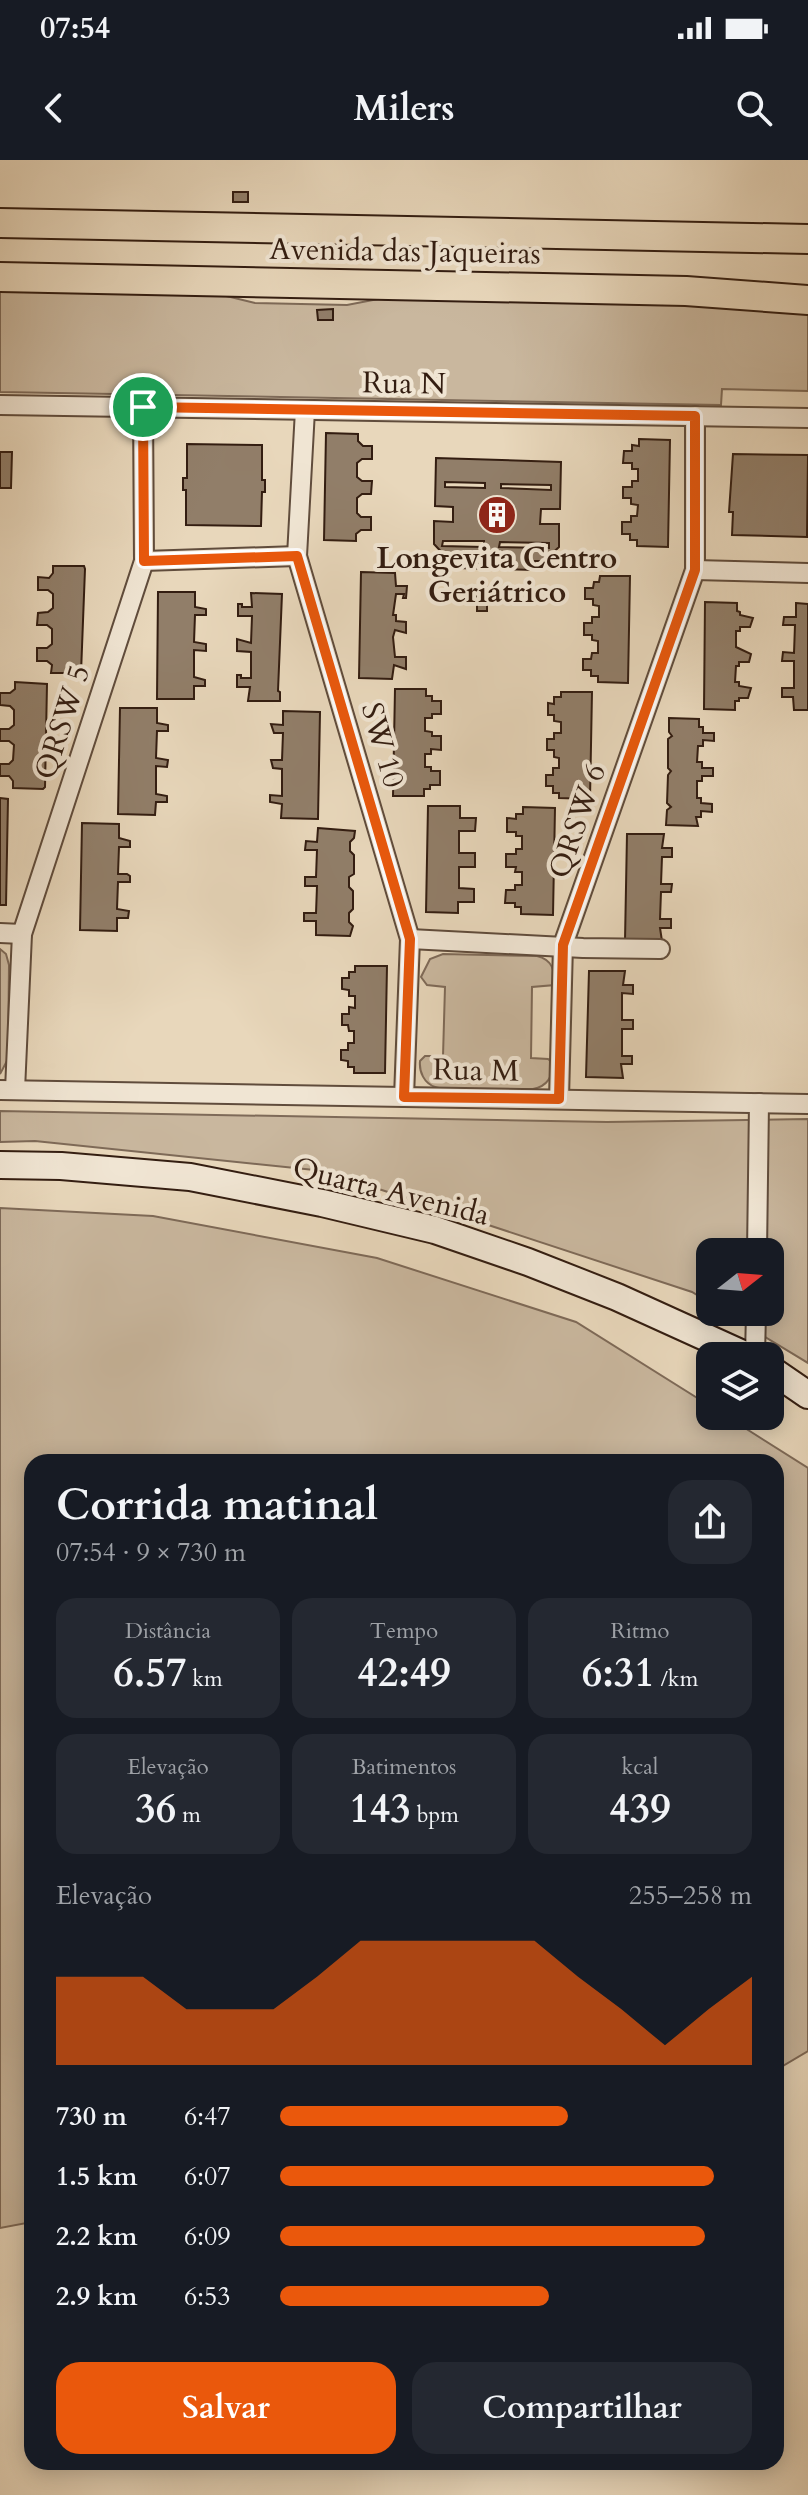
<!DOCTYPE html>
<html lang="pt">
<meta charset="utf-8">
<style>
:root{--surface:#171b24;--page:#242831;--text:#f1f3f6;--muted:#9ea1a6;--accent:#ea580c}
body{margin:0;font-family:Cardo,serif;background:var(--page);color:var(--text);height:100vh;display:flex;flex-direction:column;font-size:30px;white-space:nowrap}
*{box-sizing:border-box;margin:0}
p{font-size:26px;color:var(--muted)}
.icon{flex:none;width:44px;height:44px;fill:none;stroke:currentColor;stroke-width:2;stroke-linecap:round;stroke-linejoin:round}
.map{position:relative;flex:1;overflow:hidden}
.side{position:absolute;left:24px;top:1294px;width:760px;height:1016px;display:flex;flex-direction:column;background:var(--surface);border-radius:24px;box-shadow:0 4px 20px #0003}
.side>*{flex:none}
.needle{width:52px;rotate:73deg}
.fabs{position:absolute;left:696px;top:1078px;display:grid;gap:16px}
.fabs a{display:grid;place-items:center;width:88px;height:88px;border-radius:16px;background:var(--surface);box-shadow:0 4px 20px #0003;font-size:40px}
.pin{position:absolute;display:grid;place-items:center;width:68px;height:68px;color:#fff;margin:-34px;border:4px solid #fff;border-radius:50%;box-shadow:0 2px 8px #0007}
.round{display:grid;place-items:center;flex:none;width:84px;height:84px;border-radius:24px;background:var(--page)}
.overview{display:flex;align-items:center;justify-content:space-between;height:136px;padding:0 32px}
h1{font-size:44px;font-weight:800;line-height:60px}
.figures{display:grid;grid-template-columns:repeat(3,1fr);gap:12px;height:136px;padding:8px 32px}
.figures div{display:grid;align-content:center;border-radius:20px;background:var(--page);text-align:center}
.figures b{font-size:40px;font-weight:800}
.figures small{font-size:22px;font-weight:400}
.figures p{font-size:22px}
.chart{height:224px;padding:16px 32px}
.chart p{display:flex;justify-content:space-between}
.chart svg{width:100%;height:144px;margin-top:8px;fill:var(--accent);opacity:.7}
.primary-button{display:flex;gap:16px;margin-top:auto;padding:16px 32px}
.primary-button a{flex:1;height:92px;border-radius:24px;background:var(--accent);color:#fff;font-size:32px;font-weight:800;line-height:92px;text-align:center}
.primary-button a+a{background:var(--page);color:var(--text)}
ul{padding:0 32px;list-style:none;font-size:26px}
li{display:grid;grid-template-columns:128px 96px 1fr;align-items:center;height:60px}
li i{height:20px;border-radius:10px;background:var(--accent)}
.status{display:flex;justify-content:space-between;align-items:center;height:56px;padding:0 40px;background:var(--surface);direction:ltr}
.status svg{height:22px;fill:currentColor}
header{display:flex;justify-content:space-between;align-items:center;height:104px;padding:0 32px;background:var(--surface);font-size:36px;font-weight:800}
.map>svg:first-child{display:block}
.green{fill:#c9b79e;stroke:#7e6a58;stroke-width:2}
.building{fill:#917e69;stroke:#331d11;stroke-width:2;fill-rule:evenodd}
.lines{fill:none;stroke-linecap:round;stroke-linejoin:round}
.minor-casing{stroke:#604c3c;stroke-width:22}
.secondary-casing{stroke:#331d11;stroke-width:30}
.primary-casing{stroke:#331d11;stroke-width:32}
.minor{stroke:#f0e5d3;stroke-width:18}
.secondary{stroke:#f0e5d3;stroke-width:26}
.primary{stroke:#e8d7bb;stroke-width:28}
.route-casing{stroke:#fff;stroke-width:16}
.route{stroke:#ea580c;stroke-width:10}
.labels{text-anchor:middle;stroke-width:8;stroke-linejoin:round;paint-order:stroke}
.street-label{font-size:30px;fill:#331d11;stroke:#f0e5d3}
.poi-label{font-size:30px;font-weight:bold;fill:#331d11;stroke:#f0e5d3}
</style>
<div class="status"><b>07:54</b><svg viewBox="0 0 49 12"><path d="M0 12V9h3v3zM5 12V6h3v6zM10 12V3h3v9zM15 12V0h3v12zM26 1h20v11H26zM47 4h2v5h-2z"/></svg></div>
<header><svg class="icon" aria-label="back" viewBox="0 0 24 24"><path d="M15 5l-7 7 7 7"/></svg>Milers<svg class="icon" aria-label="search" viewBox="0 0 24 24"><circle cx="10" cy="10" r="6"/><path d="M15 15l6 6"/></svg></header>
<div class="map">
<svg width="808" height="2335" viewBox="0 0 808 2335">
<rect width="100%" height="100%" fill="#e8d7bb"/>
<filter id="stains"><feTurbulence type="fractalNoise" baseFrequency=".0025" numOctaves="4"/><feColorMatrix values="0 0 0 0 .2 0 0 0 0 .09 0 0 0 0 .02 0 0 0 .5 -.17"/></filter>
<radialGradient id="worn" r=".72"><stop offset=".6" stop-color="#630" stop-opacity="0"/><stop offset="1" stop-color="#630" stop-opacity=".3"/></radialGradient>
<g class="green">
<polygon points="0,128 210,132 255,143 347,145 399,135 808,148 808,231 722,229 721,245 0,232"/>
<polygon points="0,789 6,794 9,805 8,899 0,914"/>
<path d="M443,794l94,2c16,4 17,14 18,29l-23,2 -1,71 17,1 5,4c-1,14 -5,23 -20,26 -21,0 -81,4 -98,-2 -11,-4 -16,-15 -15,-26l5,-5h18l2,-69 -18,-2 -6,-8 9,-18z"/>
<polygon points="0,951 607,962 808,959 808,1203 724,1152 770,1152 770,1092 710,1092 710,1143 692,1132 324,1011 35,981 0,982"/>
<polygon points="0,1048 153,1056 377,1098 576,1162 710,1246 710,1256 726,1256 808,1308 808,1891 776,1910 776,1302 32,1302 32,2062 0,2068"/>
</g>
<g class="building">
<rect x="233" y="32" width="15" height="10"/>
<polygon points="333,149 333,160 318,160 317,150"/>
<polygon points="326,273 358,274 358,281 363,286 372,286 372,299 362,299 357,303 357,317 362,321 372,321 371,334 362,334 357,338 357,353 361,357 371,357 371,370 361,370 356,374 356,381 324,380"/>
<polygon points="639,279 670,280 668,387 637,386 637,380 630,380 630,374 622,374 622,362 631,362 631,356 637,356 638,345 631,344 631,338 623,338 623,327 632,327 632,321 638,321 638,309 632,309 632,303 623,303 624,291 632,291 632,285 639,286"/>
<polygon points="187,284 262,285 262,320 265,320 265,332 262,332 261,366 186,365 186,330 183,330 183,318 187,318"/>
<polygon points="0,292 12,292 11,328 0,328"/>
<polygon points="733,294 808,295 807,377 732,375 733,352 729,352"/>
<path d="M436,298l125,4 -1,47h-19l-1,15h19v23l-15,14h-9l-1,9 -77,-2v-8l-9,-1 -14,-15v-23l19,1v-15l-18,-1zM445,322l40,1v5l-40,-1zM501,324l50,1v5l-50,-2zM443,381h41v6l-42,-1zM500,382l49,1v5l-50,-1z"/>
<polygon points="53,406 84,406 85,409 81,513 51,513 52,505 47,501 37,501 37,488 47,488 52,484 52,469 47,465 37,465 38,453 48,452 53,448 53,434 48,430 38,430 38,417 49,418 53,413"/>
<polygon points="361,412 395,413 396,426 407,426 406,438 403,438 404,434 396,434 393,455 396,455 396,461 406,462 406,473 395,470 393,477 395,497 406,497 406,509 394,505 392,519 359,518"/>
<polygon points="600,416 630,416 628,523 598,522 598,516 591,516 591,510 583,510 583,499 591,499 592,493 598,493 598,481 592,480 592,475 584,475 584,463 592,463 592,457 599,457 599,446 593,445 593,439 585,439 585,428 593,428 594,422 599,422"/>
<rect x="477" y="427" width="10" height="24"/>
<polygon points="158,432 195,432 195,447 206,449 206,455 195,455 194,482 206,484 206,491 194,490 194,517 205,520 205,526 194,526 194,539 157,539"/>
<polygon points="251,433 282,434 278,531 280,532 280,541 248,541 250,527 237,527 237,515 241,515 241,518 251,518 251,492 237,491 237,479 251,483 252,456 238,456 238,444 242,444 242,447 252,447"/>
<polygon points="705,442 737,443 737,451 740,452 740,455 753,458 750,467 740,467 740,471 736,471 736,487 751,494 749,502 739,502 739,506 736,506 735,522 739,522 739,526 751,528 748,538 739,538 739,541 735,541 735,550 704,549"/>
<polygon points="796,443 808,444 808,550 794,550 793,537 782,537 782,528 794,528 794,501 782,501 783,492 794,493 795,465 783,465 784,457 796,457"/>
<polygon points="15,522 47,524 45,627 43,629 13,628 13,621 9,616 0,616 0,604 9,604 13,600 14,585 9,581 0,581 0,569 9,569 14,565 14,550 10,546 0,545 0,533 10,533 15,529"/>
<polygon points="395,529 426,529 426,536 432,536 432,541 441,541 441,554 432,554 432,558 425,558 425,571 432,572 432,576 441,576 441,590 431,589 431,594 425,594 425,607 431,607 431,611 440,611 440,625 430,625 430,629 424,629 424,636 393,636"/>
<polygon points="561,532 592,532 590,639 559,638 559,633 553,633 553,626 546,626 546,615 553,615 553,608 559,608 559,598 554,597 554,590 547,590 547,579 554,579 554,573 561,573 561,562 554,561 554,555 548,555 548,543 554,544 554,537 561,537"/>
<polygon points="120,548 157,548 157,563 168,565 168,571 157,571 156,598 168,600 167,607 156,606 156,634 167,636 167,642 156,642 155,655 118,654"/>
<polygon points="283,551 320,552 318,659 281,658 282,644 270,642 270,635 282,636 282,609 273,608 271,600 282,600 283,573 274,573 271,564 283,565"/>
<polygon points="669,558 699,559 699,567 703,567 703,573 714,573 714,581 703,580 703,586 698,586 697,602 702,602 702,608 713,608 713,616 702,616 702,621 697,621 697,638 701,638 701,643 712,644 712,652 701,651 701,657 696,657 698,666 666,665 667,650 671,647 667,643 668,615 671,611 668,608 668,579 672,576 669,572"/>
<polygon points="0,638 8,639 6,745 0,745"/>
<polygon points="428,646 460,646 460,658 476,658 475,671 459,671 459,693 475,693 475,707 459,707 459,728 474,729 474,742 458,742 458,753 426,752"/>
<polygon points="523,647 555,648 553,755 521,754 521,747 515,747 515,743 505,743 506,730 515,730 515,725 522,725 522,712 515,712 516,707 506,707 506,694 516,694 516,689 522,689 522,676 516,676 516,672 507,672 507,658 516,659 516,654 523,654"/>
<polygon points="82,663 119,664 119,678 130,681 130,687 119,687 118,714 127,714 130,716 130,722 118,722 117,749 129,751 128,758 117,758 117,771 80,770"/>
<polygon points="318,668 355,671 354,678 350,682 350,691 354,695 354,714 349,717 349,727 353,731 353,749 349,753 349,762 353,766 350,776 316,775 316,761 304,761 304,753 316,753 317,726 305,726 305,717 316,717 317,690 305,690 306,681 317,682"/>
<polygon points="627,674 664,674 662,688 672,688 672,697 662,697 661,724 672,724 671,732 661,732 660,759 671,759 671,768 660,768 662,781 625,781"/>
<polygon points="355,806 387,806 385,913 354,913 354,907 348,907 348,901 341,900 341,890 348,890 348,883 354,883 354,871 349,871 348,865 342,865 342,854 349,854 349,847 355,848 355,836 349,836 349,830 342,829 342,818 349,818 349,812 355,812"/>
<polygon points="589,811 625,811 623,825 633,825 633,834 622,833 622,860 633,860 633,869 622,869 622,896 632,896 632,904 621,904 623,918 586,917"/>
</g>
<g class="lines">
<g class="minor-casing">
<g id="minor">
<polyline points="0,245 808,258"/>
<polyline points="305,250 297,396 410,779 404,937"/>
<polyline points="144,401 297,396"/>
<polyline points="695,410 808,413"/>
<polyline points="0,773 22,774"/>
<polyline points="410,779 583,788 660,789"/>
<polyline points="0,930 808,944"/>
<polyline points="15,930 22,774 144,401 143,247"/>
<polyline points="559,939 563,785 695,410 695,256"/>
<polyline points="757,1092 759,943"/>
<polyline points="755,1196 756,1152"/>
</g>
</g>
<g class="secondary-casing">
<g id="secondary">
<polyline points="0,1005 61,1006 190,1017 322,1043 435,1070 528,1102 617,1137 747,1196"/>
<polyline points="770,1209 808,1235"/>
</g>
</g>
<g class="primary-casing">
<g id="primary">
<polyline points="0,63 808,79"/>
<polyline points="0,117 686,131 808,140"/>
</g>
</g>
<use href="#minor" class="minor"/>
<use href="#secondary" class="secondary"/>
<use href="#primary" class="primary"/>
</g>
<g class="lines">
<g class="route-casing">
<polygon id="route" points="143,247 695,256 695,410 563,785 559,939 404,937 410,779 297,396 144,401"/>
</g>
<use href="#route" class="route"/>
</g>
<defs>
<g id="building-disc" transform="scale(2)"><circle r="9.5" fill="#8f2418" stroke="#f0e5d3"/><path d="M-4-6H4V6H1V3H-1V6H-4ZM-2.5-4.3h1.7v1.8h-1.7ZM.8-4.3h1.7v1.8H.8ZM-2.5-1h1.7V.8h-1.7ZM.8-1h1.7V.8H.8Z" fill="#fff"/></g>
</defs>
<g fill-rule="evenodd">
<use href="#building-disc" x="497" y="355"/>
</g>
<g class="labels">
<g class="street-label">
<text transform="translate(405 91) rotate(1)" y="10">Avenida das Jaqueiras</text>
<text transform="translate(404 223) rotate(1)" y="10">Rua N</text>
<text transform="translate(62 562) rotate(-72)" y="10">QRSW 5</text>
<text transform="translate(383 585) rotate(74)" y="10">SW 10</text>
<text transform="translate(577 661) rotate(-71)" y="10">QRSW 6</text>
<text transform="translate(476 910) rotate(1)" y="10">Rua M</text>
<text transform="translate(391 1031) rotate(14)" y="10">Quarta Avenida</text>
</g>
<g class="poi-label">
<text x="497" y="408">Longevita Centro<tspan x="497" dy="34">Geriátrico</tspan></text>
</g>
</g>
<rect width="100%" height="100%" filter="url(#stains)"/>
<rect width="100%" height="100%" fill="url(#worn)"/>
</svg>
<div class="fabs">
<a><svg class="needle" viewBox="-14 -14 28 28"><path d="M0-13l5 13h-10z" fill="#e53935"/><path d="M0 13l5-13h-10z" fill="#9ea1a6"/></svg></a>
<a><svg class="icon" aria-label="layers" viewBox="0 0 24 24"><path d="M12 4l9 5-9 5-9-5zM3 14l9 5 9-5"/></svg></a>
</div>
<div class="pin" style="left:143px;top:247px;background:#1e9e55"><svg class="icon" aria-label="arrive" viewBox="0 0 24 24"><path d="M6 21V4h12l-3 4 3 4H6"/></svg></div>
<section class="side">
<div class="overview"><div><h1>Corrida matinal</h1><p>07:54 · 9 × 730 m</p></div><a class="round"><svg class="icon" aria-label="share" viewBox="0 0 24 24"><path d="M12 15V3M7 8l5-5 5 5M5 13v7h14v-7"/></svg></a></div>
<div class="figures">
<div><p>Distância</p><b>6.57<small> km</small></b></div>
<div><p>Tempo</p><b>42:49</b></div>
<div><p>Ritmo</p><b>6:31<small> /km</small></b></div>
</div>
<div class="figures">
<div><p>Elevação</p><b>36<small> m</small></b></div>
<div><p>Batimentos</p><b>143<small> bpm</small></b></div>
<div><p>kcal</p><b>439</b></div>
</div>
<div class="chart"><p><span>Elevação</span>255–258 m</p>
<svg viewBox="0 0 160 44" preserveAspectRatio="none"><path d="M0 44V17L10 17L20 17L30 27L40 27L50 27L60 17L70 6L80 6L90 6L100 6L110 6L120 17L130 27L140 38L150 27L160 17V44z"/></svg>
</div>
<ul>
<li><b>730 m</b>6:47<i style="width:61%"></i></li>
<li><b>1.5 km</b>6:07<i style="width:92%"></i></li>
<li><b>2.2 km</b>6:09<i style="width:90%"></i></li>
<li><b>2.9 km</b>6:53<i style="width:57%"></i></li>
</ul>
<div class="primary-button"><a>Salvar</a><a>Compartilhar</a></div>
</section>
</div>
